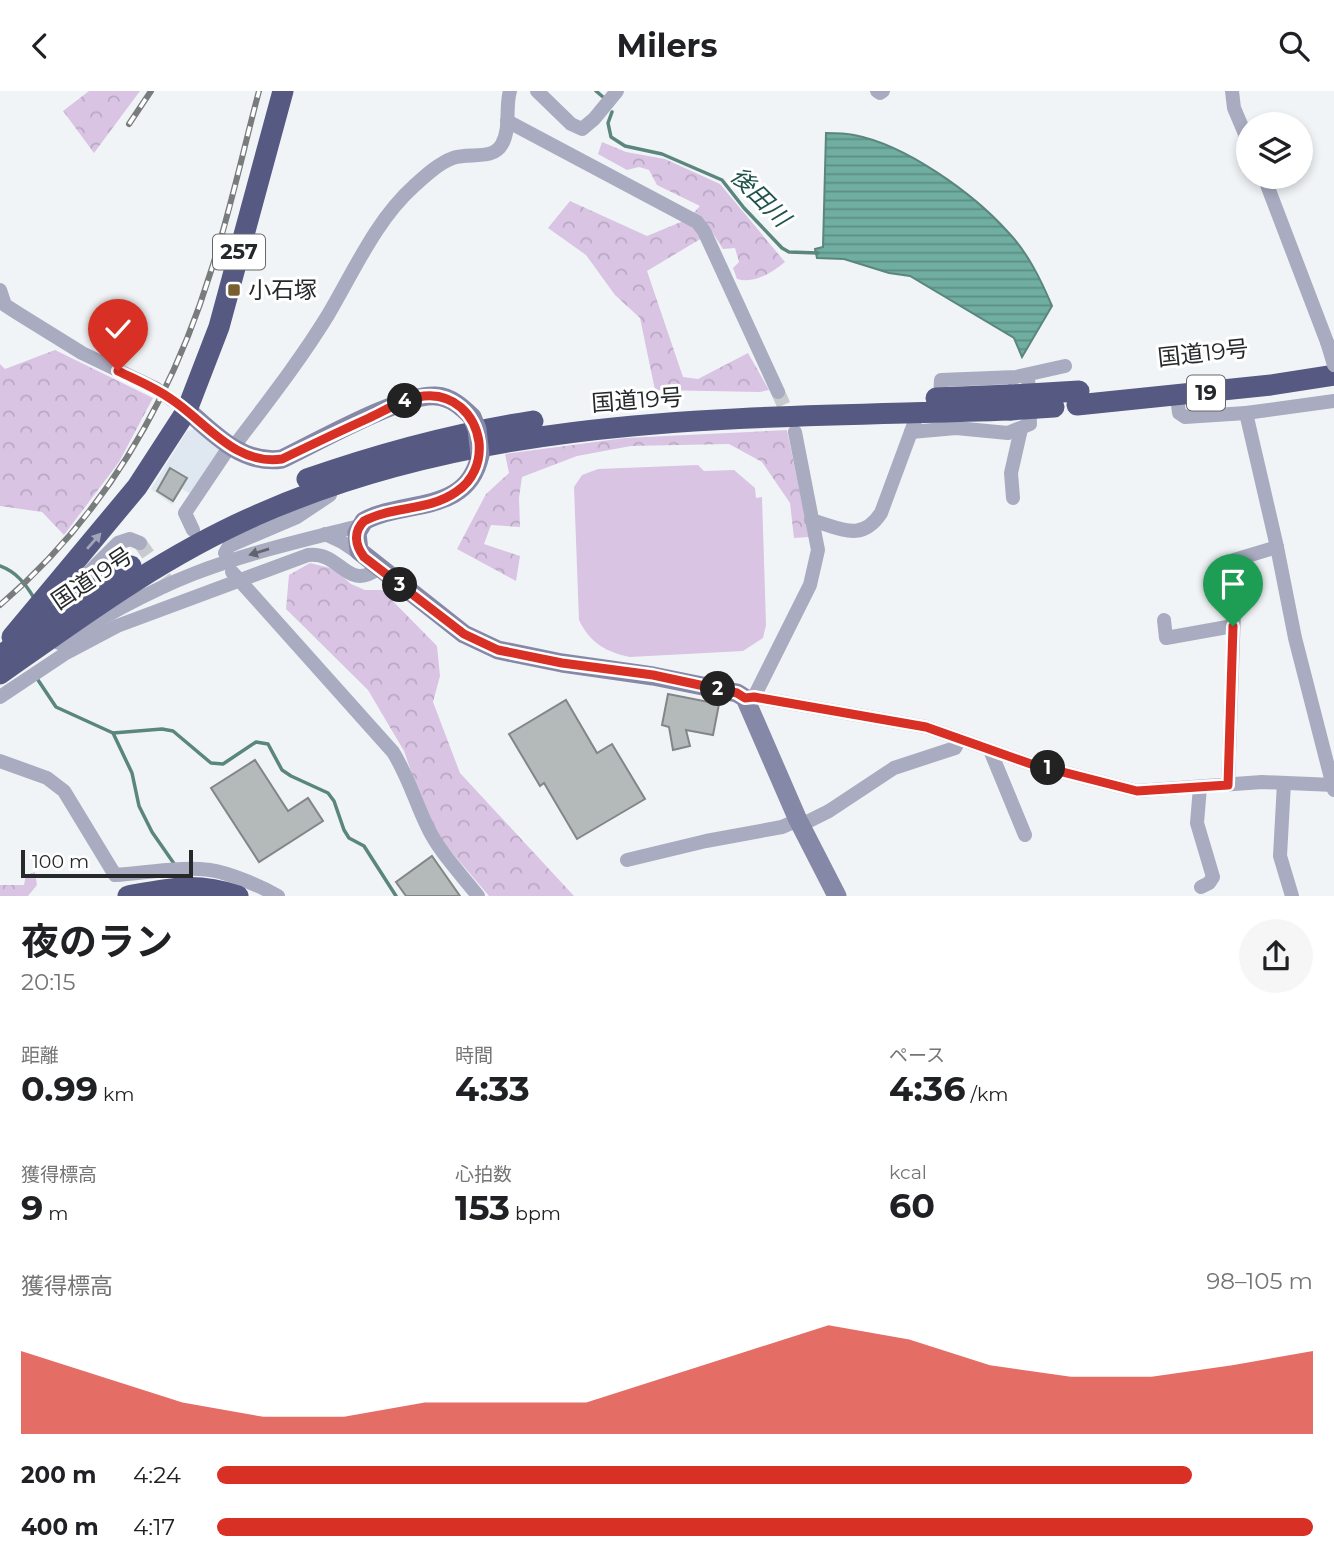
<!DOCTYPE html>
<html lang="ja">
<meta charset="utf-8">
<style>
:root{--surface:#fff;--page:#f6f6f6;--text:#202124;--muted:#757577;--accent:#d93025}
body{margin:0;font-family:Montserrat,"Noto Sans JP",sans-serif;background:var(--page);color:var(--text);height:100vh;display:flex;flex-direction:column;font-size:26px;white-space:nowrap}
*{box-sizing:border-box;margin:0}
p{font-size:23px;color:var(--muted)}
.icon{flex:none;width:38px;height:38px;fill:none;stroke:currentColor;stroke-width:2;stroke-linecap:round;stroke-linejoin:round}
.map{position:relative;height:805px;overflow:hidden}
.sheet{display:flex;flex-direction:column;background:var(--surface);flex:1}
.sheet>*{flex:none}
.tools{position:absolute;left:1236px;top:21px;display:grid;gap:14px}
.tools a{display:grid;place-items:center;width:77px;height:77px;border-radius:50%;background:var(--surface);box-shadow:0 4px 10px #0003;font-size:35px}
.scale{position:absolute;left:21px;bottom:18px;width:172px;box-sizing:border-box;padding-left:7px;border:4px solid #262829;border-top:0;font-size:19px;line-height:24px;white-space:nowrap;color:#262829;-webkit-text-stroke:5px #fff;paint-order:stroke}
.pin{position:absolute;display:grid;place-items:center;width:60px;height:60px;color:#fff;margin:-72px -30px;border-radius:50% 50% 50% 0;rotate:-45deg;box-shadow:0 0 7px #0007}
.pin .icon{rotate:45deg}
.km{position:absolute;width:35px;height:35px;margin:-18px;border-radius:50%;background:#222;color:#fff;font-size:19px;line-height:35px;text-align:center}
.round{display:grid;place-items:center;flex:none;width:74px;height:74px;border-radius:37px;background:var(--page)}
.overview{display:flex;align-items:center;justify-content:space-between;height:119px;padding:0 21px}
h1{font-size:38px;font-weight:700;line-height:52px}
.figures{display:grid;grid-template-columns:repeat(3,1fr);gap:10px;height:119px;padding:7px 21px}
.figures div{display:grid;align-content:center}
.figures b{font-size:35px;font-weight:700}
.figures small{font-size:19px;font-weight:400}
.figures p{font-size:19px}
.chart{height:196px;padding:14px 21px}
.chart p{display:flex;justify-content:space-between}
.chart svg{width:100%;height:126px;margin-top:7px;fill:var(--accent);opacity:.7}
ul{padding:0 21px;list-style:none;font-size:23px}
li{display:grid;grid-template-columns:112px 84px 1fr;align-items:center;height:52px}
li i{height:18px;border-radius:9px;background:var(--accent)}
header{display:flex;justify-content:space-between;align-items:center;height:91px;padding:0 21px;background:var(--surface);font-size:32px;font-weight:700}
.map>svg:first-child{display:block}
.built{fill:#dfe8f0}
.forest{fill:url(#forest-crowns)}
.pitch{fill:#d9c4e4}
.water{fill:url(#water-rules);stroke:#5a867d;stroke-width:2}
.lines{fill:none;stroke-linecap:round;stroke-linejoin:round}
.stream{stroke:#5a867d;stroke-width:3.5}
.building{fill:#b4b9b9;stroke:#828687;stroke-width:2}
.street-tunnel{stroke:#c8cbcd;stroke-width:14;stroke-dasharray:14 7;stroke-linecap:butt}
.street{stroke:#a9abc0;stroke-width:14}
.secondary{stroke:#8588a6;stroke-width:19}
.highway{stroke:#565982;stroke-width:21}
.rail-casing{stroke:#797c7d;stroke-width:6}
.rail{stroke:#fff;stroke-width:3.5;stroke-dasharray:10;stroke-linecap:butt}
.street-bridge{stroke:#a9abc0;stroke-width:14}
.secondary-bridge{stroke:#8588a6;stroke-width:19}
.highway-bridge{stroke:#565982;stroke-width:21}
.oneway{fill:#a2a4ba}
.oneway2{fill:#61636d}
.route-casing{stroke:#fff;stroke-width:14}
.route{stroke:#d93025;stroke-width:9}
.poi-dot{fill:#7a5f31;stroke:#fff;stroke-width:2.5}
.labels{text-anchor:middle;stroke-width:6;stroke-linejoin:round;paint-order:stroke}
.shield{fill:#fff;stroke:#676869;stroke-width:2}
.shield-label{font-size:21px;font-weight:bold;fill:#262829}
.poi-label{font-size:23px;fill:#262829;stroke:#fff;text-anchor:start}
.street-label{font-size:23px;fill:#262829;stroke:#fff}
.water-label{font-size:24px;font-style:italic;fill:#21554c;stroke:#fff}
</style>
<header><svg class="icon" aria-label="back" viewBox="0 0 24 24"><path d="M15 5l-7 7 7 7"/></svg>Milers<svg class="icon" aria-label="search" viewBox="0 0 24 24"><circle cx="10" cy="10" r="6"/><path d="M15 15l6 6"/></svg></header>
<div class="map">
<svg width="1334" height="805" viewBox="0 0 1334 805">
<defs>
<pattern id="forest-crowns" width="20" height="18" patternUnits="userSpaceOnUse" patternTransform="scale(1.75)"><rect width="20" height="18" fill="#d9c4e4"/><path d="M2 6a3 3 0 1 1 6 0M12 15a3 3 0 1 1 6 0" fill="none" stroke="#baa8c4"/></pattern>
<pattern id="water-rules" width="6" height="5" patternUnits="userSpaceOnUse" patternTransform="scale(1.75)"><rect width="6" height="5" fill="#70aea1"/><path d="M0 2.5h6" fill="none" stroke="#5c8e83"/></pattern>
</defs>
<rect width="100%" height="100%" fill="#f1f4f6"/>
<polygon class="built" points="195,338 221,361 191,403 182,398 172,414 151,398 187,340"/>
<g class="forest">
<polygon points="89,0 140,0 94,62 63,20"/>
<path d="M602,51l24,10 39,7 55,25 65,78c-14,11 -30,22 -48,17l-4,-11 6,-6 -4,-14 -12,1 -11,-17 -65,39 36,106 15,2 50,-26 21,37 -9,2 -105,-2 -15,-72 -25,-23 -29,-40 -38,-27 22,-27 77,35 41,-17 12,-13 -43,-21 -8,-15 -10,-3 -12,3 -29,-16z"/>
<polygon points="55,259 153,307 119,371 64,444 42,421 0,415 0,273 5,278"/>
<polygon points="787,339 809,446 794,447 790,412 762,371 729,353 631,355 577,365 522,386 519,407 520,436 491,434 484,453 520,465 516,490 457,458 486,403 509,382 505,363 625,347"/>
<polygon points="310,472 334,478 351,493 365,499 382,499 437,555 440,585 433,611 460,682 574,805 489,805 431,737 404,660 368,599 286,518 289,484"/>
<polygon points="35,781 37,794 28,805 0,805 0,794 24,794 26,784"/>
</g>
<path class="pitch" d="M698,374l6,6 30,-1 21,18 1,10 6,-1 4,128 -3,13 -20,13 -113,6c-24,-5 -40,-14 -51,-37l-5,-133 8,-12 16,-6z"/>
<path class="water" d="M826,42c9,0 19,0 28,2 52,10 119,58 154,97 20,21 33,48 44,74l-30,51 -8,-19 -104,-62 -21,-3 -45,-14 -27,-1 -2,-9 8,-2z"/>
<g class="lines">
<g class="stream">
<polyline points="596,0 603,6"/>
<polyline points="612,21 608,32 611,46 625,55 662,63 722,89 744,117 782,157 789,161 818,162"/>
<path d="M0,475c16,6 25,17 34,32"/>
<polyline points="38,589 56,616 113,642 162,638 173,640 211,672 223,673 256,651 268,653 282,679 291,685 328,702 334,710 344,739 349,747 364,755 396,805"/>
<polyline points="113,642 132,682 139,715 152,741 175,774"/>
</g>
</g>
<g class="building">
<polygon points="170,377 187,387 173,410 157,400"/>
<polygon points="668,603 719,613 713,644 686,639 690,655 673,659 669,636 662,634"/>
<polygon points="566,609 597,662 612,653 645,708 577,748 544,692 540,695 509,643"/>
<polygon points="255,669 288,720 308,707 323,730 259,771 211,697"/>
<polygon points="432,765 460,805 406,805 396,791"/>
</g>
<g class="lines">
<g class="street-tunnel">
<polyline points="778,301 792,333"/>
<polyline points="140,452 176,503"/>
</g>
<g class="street">
<polyline points="537,0 571,33 582,38 594,28 617,0"/>
<polyline points="877,0 880,2 883,0"/>
<polyline points="1232,0 1234,17 1248,50"/>
<polyline points="507,30 697,131 704,140 778,301"/>
<polyline points="1264,86 1327,251"/>
<polyline points="0,199 5,214 19,223 82,262 155,297"/>
<polyline points="1177,305 1179,322 1185,326 1246,322"/>
<polyline points="940,307 941,289 1016,286 1065,275"/>
<polyline points="911,341 956,337 1008,342 1030,333 1028,284"/>
<polyline points="1013,407 1011,382 1021,338"/>
<path d="M811,429c30,8 50,23 70,-7l37,-100"/>
<path d="M193,439l-8,-17 45,-67 8,-5c31,-41 63,-82 90,-126 26,-44 48,-95 86,-129 11,-10 25,-23 39,-28 16,-6 40,3 49,-14 9,-16 3,-37 8,-53"/>
<polyline points="325,443 342,451 363,465"/>
<polyline points="225,462 229,455 297,426 330,404"/>
<path d="M232,481l161,180c15,24 22,49 34,74 12,26 34,48 51,70"/>
<polyline points="67,482 79,491 118,452 130,448 140,452"/>
<polyline points="1164,529 1166,547 1233,535"/>
<path d="M59,552c43,-25 88,-51 134,-69 54,-21 111,-34 166,-48"/>
<path d="M0,606l66,-44 51,-27 191,-71c34,-4 38,38 71,13"/>
<polyline points="754,606 810,494 818,459 795,341"/>
<polyline points="745,607 754,606 926,636 1031,673 1137,700 1262,691 1334,694"/>
<polyline points="990,659 1025,744"/>
<path d="M0,670l47,17 17,13 51,84c31,-2 64,-9 95,-5 20,3 50,16 68,26"/>
<polyline points="1284,692 1280,765 1292,805"/>
<polyline points="1228,694 1235,492 1231,484 1234,469 1277,456"/>
<polyline points="1200,696 1197,732 1213,786 1209,792 1201,796"/>
<polyline points="1334,699 1295,547 1277,456 1246,322 1334,310"/>
<polyline points="801,734 829,720 894,677 955,657 960,648"/>
<polyline points="627,769 706,750 782,736 798,729"/>
</g>
<g class="secondary">
<path d="M187,319c27,24 56,55 95,49 33,-16 122,-66 154,-63 15,1 26,11 36,21"/>
<path d="M480,364c-12,60 -76,44 -116,66l-7,12 2,18 105,83 34,16 64,13 91,13 84,17 8,5 53,122 39,76"/>
</g>
<g class="highway">
<polyline points="936,307 1010,304"/>
<polyline points="1077,314 1271,294 1334,284"/>
<path d="M307,388c74,-26 149,-46 226,-58"/>
<polyline points="12,546 137,396 187,319 219,236 283,0"/>
<polyline points="0,565 50,528 131,475"/>
<path d="M0,583c82,-58 162,-117 255,-158 236,-106 501,-97 755,-106"/>
<path d="M128,805c43,-8 68,-14 110,0"/>
</g>
<g class="rail-casing">
<g id="rail">
<polyline points="129,33 151,0"/>
<path d="M0,514c103,-88 171,-205 211,-334 19,-59 32,-120 48,-180"/>
</g>
</g>
<use href="#rail" class="rail"/>
<g class="street-bridge">
<polyline points="1327,251 1334,274"/>
<polyline points="155,297 172,309"/>
</g>
<polyline class="secondary-bridge" points="472,326 477,338 480,364"/>
<g class="highway-bridge">
<polyline points="1010,304 1079,300"/>
<polyline points="1010,319 1054,316"/>
</g>
</g>
<defs><path id="oneway-solid" d="M-6-.8H1V-3.2L6.5 0L1 3.2V.8H-6Z" transform="scale(1.75)"/></defs>
<use class="oneway" href="#oneway-solid" transform="translate(94 450) rotate(-49)"/>
<use class="oneway2" href="#oneway-solid" transform="translate(259 461) rotate(163)"/>
<g class="lines">
<g class="route-casing">
<path id="route" d="M118,280c18,9 36,16 53,28 35,23 64,67 111,60 29,-14 58,-28 87,-41 17,-8 36,-20 55,-22 29,-3 51,18 55,46 2,20 -6,39 -23,50 -27,19 -64,14 -92,29 -11,11 -9,24 0,36l100,77 34,16 64,13 91,12 84,18 8,5 9,-1 172,30 105,37 106,27 91,-6 5,-159"/>
</g>
<use href="#route" class="route"/>
</g>
<rect class="poi-dot" x="227" y="192" width="14" height="14" rx="3.5"/>
<g class="labels">
<g class="shield">
<rect x="213" y="143.5" width="52" height="35" rx="5"/>
<rect x="1187" y="284.5" width="38" height="35" rx="5"/>
</g>
<g class="shield-label">
<text x="239" y="168">257</text>
<text x="1206" y="309">19</text>
</g>
<g class="poi-label">
<text x="248" y="207">小石塚</text>
</g>
<g class="street-label">
<text transform="translate(1203 262) rotate(-6)" y="8">国道19号</text>
<text transform="translate(637 309) rotate(-4)" y="8">国道19号</text>
<text transform="translate(92 487) rotate(-34)" y="8">国道19号</text>
</g>
<g class="water-label">
<text transform="translate(760 106) rotate(45)" y="8">後田川</text>
</g>
</g>
</svg>
<div class="tools">
<a><svg class="icon" aria-label="layers" viewBox="0 0 24 24"><path d="M12 4l9 5-9 5-9-5zM3 14l9 5 9-5"/></svg></a>
</div>
<div class="scale">100 m</div>
<div class="pin" style="left:1233px;top:535px;background:#1e9e55"><svg class="icon" aria-label="arrive" viewBox="0 0 24 24"><path d="M6 21V4h12l-3 4 3 4H6"/></svg></div>
<div class="pin" style="left:118px;top:280px;background:#d93025"><svg class="icon" aria-label="check" viewBox="0 0 24 24"><path d="M5 12l5 5 9-10"/></svg></div>
<b class="km" style="left:1048px;top:677px">1</b>
<b class="km" style="left:718px;top:598px">2</b>
<b class="km" style="left:400px;top:494px">3</b>
<b class="km" style="left:405px;top:310px">4</b>
</div>
<section class="sheet">
<div class="overview"><div><h1>夜のラン</h1><p>20:15</p></div><a class="round"><svg class="icon" aria-label="share" viewBox="0 0 24 24"><path d="M12 15V3M7 8l5-5 5 5M5 13v7h14v-7"/></svg></a></div>
<div class="figures">
<div><p>距離</p><b>0.99<small> km</small></b></div>
<div><p>時間</p><b>4:33</b></div>
<div><p>ペース</p><b>4:36<small> /km</small></b></div>
</div>
<div class="figures">
<div><p>獲得標高</p><b>9<small> m</small></b></div>
<div><p>心拍数</p><b>153<small> bpm</small></b></div>
<div><p>kcal</p><b>60</b></div>
</div>
<div class="chart"><p><span>獲得標高</span>98–105 m</p>
<svg viewBox="0 0 160 44" preserveAspectRatio="none"><path d="M0 44V15L10 24L20 33L30 38L40 38L50 33L60 33L70 33L80 24L90 15L100 6L110 11L120 20L130 24L140 24L150 20L160 15V44z"/></svg>
</div>
<ul>
<li><b>200 m</b>4:24<i style="width:89%"></i></li>
<li><b>400 m</b>4:17<i style="width:100%"></i></li>
</ul>
</section>
